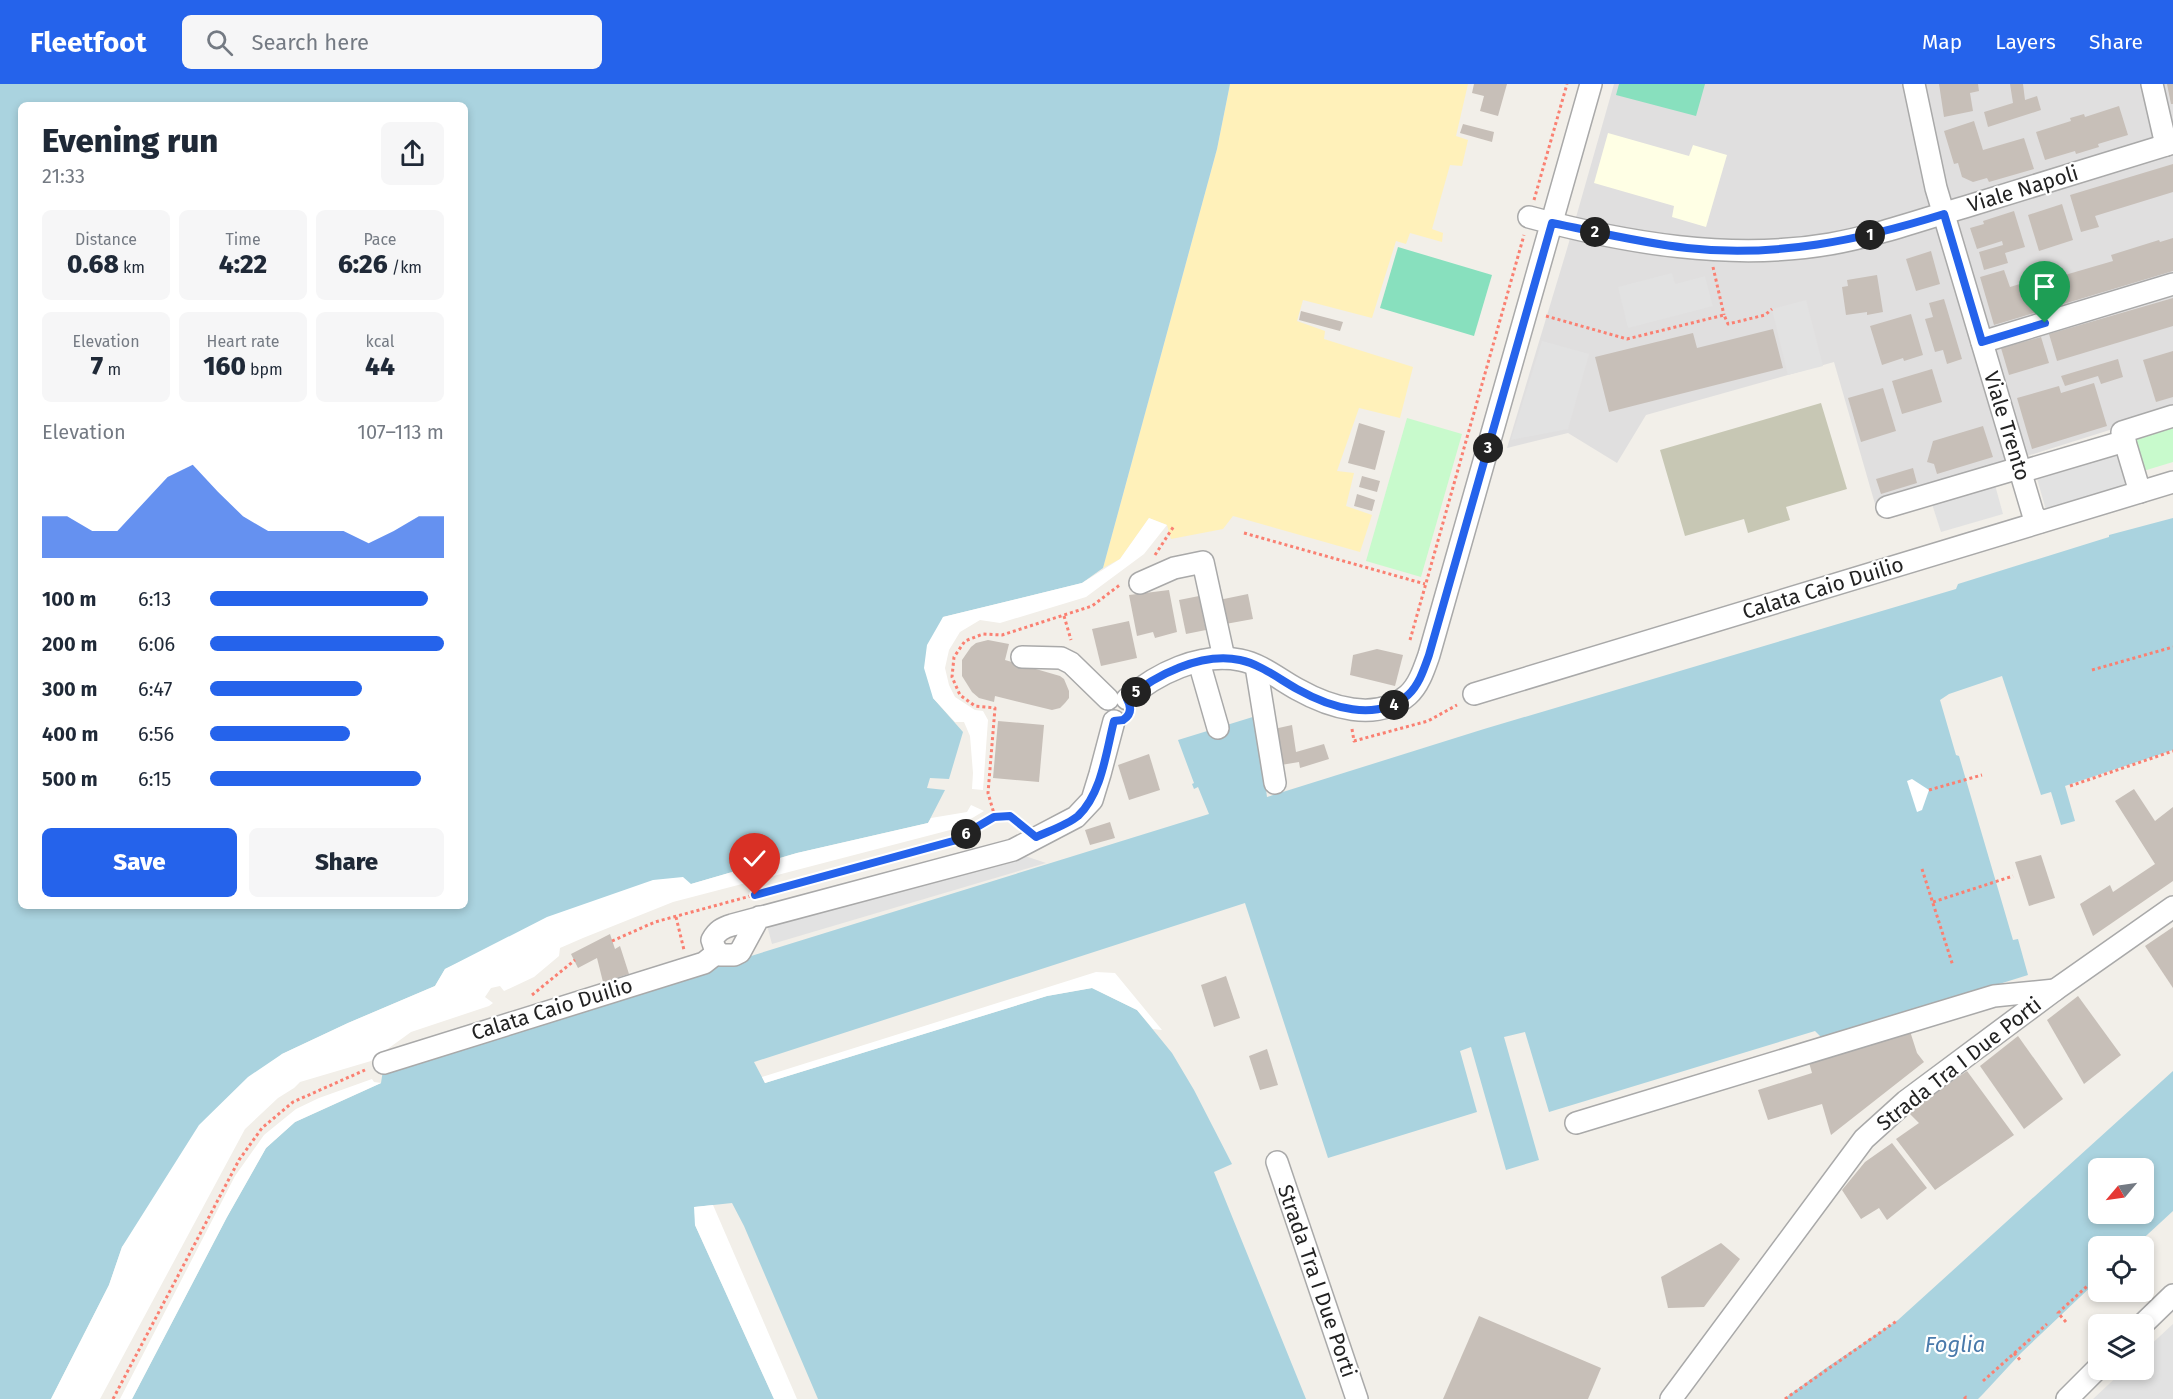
<!DOCTYPE html>
<meta charset="utf-8">
<style>
:root{--surface:#fff;--page:#f6f6f7;--text:#1f2937;--muted:#747a83;--accent:#2563eb}
body{margin:0;font-family:"Fira Sans",sans-serif;background:var(--page);color:var(--text);height:100vh;display:flex;flex-direction:column;font-size:22px;white-space:nowrap}
*{box-sizing:border-box;margin:0}
p{font-size:20px;color:var(--muted)}
.icon{flex:none;width:33px;height:33px;fill:none;stroke:currentColor;stroke-width:2;stroke-linecap:round;stroke-linejoin:round}
.map{position:relative;flex:1;overflow:hidden}
.drawer{position:absolute;left:18px;top:18px;width:450px;height:807px;display:flex;flex-direction:column;background:var(--surface);border-radius:9px;box-shadow:0 3px 9px #0003}
.drawer>*{flex:none}
.needle{width:39px;rotate:241deg}
.controls{position:absolute;left:2088px;top:1074px;display:grid;gap:12px}
.controls a{display:grid;place-items:center;width:66px;height:66px;border-radius:9px;background:var(--surface);box-shadow:0 3px 9px #0003;font-size:30px}
.pin{position:absolute;display:grid;place-items:center;width:51px;height:51px;color:#fff;margin:-62px -26px;border-radius:50% 50% 50% 0;rotate:-45deg;box-shadow:0 0 6px #0007}
.pin .icon{rotate:45deg}
.km{position:absolute;width:30px;height:30px;margin:-15px;border-radius:50%;background:#222;color:#fff;font-size:16px;line-height:30px;text-align:center}
.round{display:grid;place-items:center;flex:none;width:63px;height:63px;border-radius:9px;background:var(--page)}
.headline{display:flex;align-items:center;justify-content:space-between;height:102px;padding:0 24px}
h1{font-size:33px;font-weight:800;line-height:45px}
.stats{display:grid;grid-template-columns:repeat(3,1fr);gap:9px;height:102px;padding:6px 24px}
.stats div{display:grid;align-content:center;border-radius:9px;background:var(--page);text-align:center}
.stats b{font-size:26px;font-weight:800}
.stats small{font-size:16px;font-weight:400}
.stats p{font-size:16px}
.chart{height:168px;padding:12px 24px}
.chart p{display:flex;justify-content:space-between}
.chart svg{width:100%;height:108px;margin-top:6px;fill:var(--accent);opacity:.7}
.button{display:flex;gap:12px;margin-top:auto;padding:12px 24px}
.button a{flex:1;height:69px;border-radius:9px;background:var(--accent);color:#fff;font-size:24px;font-weight:800;line-height:69px;text-align:center}
.button a+a{background:var(--page);color:var(--text)}
ul{padding:0 24px;list-style:none;font-size:20px}
li{display:grid;grid-template-columns:96px 72px 1fr;align-items:center;height:45px}
li i{height:15px;border-radius:8px;background:var(--accent)}
header{display:flex;align-items:center;gap:36px;box-sizing:border-box;height:84px;padding:0 30px;background:var(--accent);color:#fff}
header strong{font-size:28px}
nav{display:flex;gap:33px;margin-inline-start:auto;font-size:21px}
.search{width:420px;height:54px;background:var(--page);display:flex;align-items:center;gap:15px;box-sizing:border-box;padding:0 21px;border-radius:9px;color:var(--muted);font-size:22px}
.map>svg:first-child{display:block}
.residential{fill:#e0dfdf}
.education{fill:#ffffe5}
.construction{fill:#c7c7b4}
.sand{fill:#fff1ba}
.park{fill:#c8facc}
.pitch{fill:#88e0be}
.parking{fill:#e2e2e2}
.water{fill:#aad3df;fill-rule:evenodd}
.pier{fill:#fff}
.building{fill:#c7bfb8}
.lines{fill:none;stroke-linecap:round;stroke-linejoin:round}
.minor-casing{stroke:#a9a9a9;stroke-width:24}
.path{stroke:#fa8072;stroke-width:3;stroke-dasharray:3 3;stroke-linecap:butt}
.minor{stroke:#fff;stroke-width:21}
.route-casing{stroke:#fff;stroke-width:12}
.route{stroke:#2563eb;stroke-width:8}
.labels{text-anchor:middle;stroke-width:4.5;stroke-linejoin:round;paint-order:stroke}
.street-label{font-size:21px;fill:#222;stroke:#fff}
.water-label{font-size:22px;font-style:italic;fill:#4a7aab;stroke:#fff}
</style>
<header>
<strong>Fleetfoot</strong>
<div class="search"><svg class="icon" aria-label="search" viewBox="0 0 24 24"><circle cx="10" cy="10" r="6"/><path d="M15 15l6 6"/></svg>Search here</div>
<nav><a>Map</a><a>Layers</a><a>Share</a></nav>
</header>
<div class="map">
<svg width="2173" height="1315" viewBox="0 0 2173 1315">
<rect width="100%" height="100%" fill="#f2efe9"/>
<polygon class="residential" points="1614,0 2173,0 2173,326 1875,420 1834,278 1646,331 1617,379 1568,349 1507,364 1567,165"/>
<polygon class="education" points="1608,49 1689,72 1693,61 1727,71 1706,143 1672,133 1674,122 1594,99"/>
<polygon class="construction" points="1821,319 1847,405 1786,423 1790,436 1748,449 1744,435 1685,452 1660,366"/>
<polygon class="sand" points="1230,0 1468,0 1456,52 1468,56 1462,82 1450,81 1432,145 1443,149 1442,158 1410,149 1406,160 1396,157 1372,234 1303,216 1297,237 1325,247 1324,255 1413,283 1400,334 1359,324 1337,387 1354,389 1346,422 1372,431 1360,468 1233,432 1223,445 1171,455 1167,441 1149,434 1120,475 1103,484 1217,65"/>
<g class="park">
<polygon points="1407,334 1462,350 1421,493 1366,477"/>
<polygon points="2173,340 2173,378 2140,388 2129,353"/>
</g>
<g class="pitch">
<polygon points="1619,0 1705,0 1696,32 1616,11"/>
<polygon points="1398,163 1492,191 1474,252 1380,224"/>
</g>
<g class="parking">
<polygon points="1672,189 1675,200 1705,192 1713,222 1628,244 1618,203"/>
<polygon points="1806,216 1823,282 1788,291 1772,225"/>
<polygon points="1542,257 1589,270 1568,345 1511,356"/>
<polygon points="2118,350 2133,400 2046,426 2034,384"/>
<polygon points="1995,401 2003,430 1941,448 1932,420"/>
<polygon points="982,762 1010,767 1046,779 772,860 762,823"/>
<polygon points="2173,1240 2173,1315 2093,1315 2124,1286 2144,1286 2144,1267"/>
</g>
<g class="water">
<path d="M0,0h1230l-13,65 -114,419 -21,15 -139,34 -10,81 30,34 -14,47 -19,-1 -3,10 18,2 -17,33 -131,30 -106,31 -212,69 -34,16 -10,17 -87,37 -66,31 -160,193 -13,38 -58,114h-51zM21,21h444v801h-444z"/>
<polygon points="2173,434 2173,666 2065,702 2075,737 2061,741 2051,708 2041,711 2002,592 1949,610 1940,616 1956,671 1959,672 2013,856 2018,855 2028,891 1823,955 1815,947 1549,1028 1525,948 1504,953 1539,1076 1506,1086 1471,963 1460,967 1477,1028 1328,1074 1245,819 754,978 765,999 1047,912 1092,904 1137,926 1172,969 1194,1006 1232,1080 1214,1088 1306,1315 818,1315 744,1142 732,1119 695,1123 695,1141 774,1315 132,1315 227,1133 266,1064 295,1038 381,999 383,986 1209,730 1198,703 1194,705 1192,700 1194,699 1178,656 1256,632 1267,713 1484,645 1956,505 1958,500 2109,453 2109,451"/>
<path d="M2173,987v140l-38,35h-37v34l-77,73 -38,41 -5,5h-194l42,-31 72,-48zM2144,1084v46h-46v-46z"/>
</g>
<g class="pier">
<polygon points="1149,434 1167,441 1144,470 1086,513 1000,539 980,536 960,548 949,566 945,584 949,601 955,613 975,626 983,627 988,636 983,706 972,705 973,689 970,652 964,638 955,638 933,614 924,584 927,561 943,533 1082,499 1120,475"/>
<polygon points="1912,695 1929,706 1922,726 1917,728 1907,697"/>
<polygon points="971,721 984,727 954,745 673,818 583,854 560,864 559,872 534,893 504,907 500,902 491,904 485,913 493,919 489,922 411,948 371,977 300,998 294,1004 278,1014 245,1045 100,1315 51,1315 109,1201 122,1163 199,1041 248,993 282,970 348,939 435,902 445,885 547,833 653,796 683,793 691,800 797,769 928,739 931,734 967,728"/>
<polygon points="1096,888 1115,889 1162,946 1153,945 1137,926 1092,904 1047,912 765,999 762,993"/>
<polygon points="372,995 374,998 381,999 295,1038 266,1064 227,1133 132,1315 120,1315 235,1092 264,1051 296,1025 319,1014"/>
<polygon points="713,1121 797,1315 774,1315 695,1141 694,1123"/>
</g>
<g class="building">
<polygon points="1474,0 1507,0 1498,32 1480,27 1484,12 1472,9"/>
<polygon points="1939,0 1978,0 1979,7 1970,9 1973,27 1944,33"/>
<polygon points="2010,0 2023,0 2025,16 2037,12 2041,26 1988,43 1984,28 2013,19"/>
<polygon points="2167,0 2173,0 2173,20 2171,20"/>
<polygon points="2119,22 2128,51 2098,60 2099,63 2076,70 2075,67 2045,76 2036,48 2071,37 2070,34 2084,30 2085,33"/>
<polygon points="1974,37 1983,66 2024,54 2034,85 1989,98 1987,94 1973,98 1962,93 1958,79 1954,80 1944,47"/>
<polygon points="1463,40 1494,48 1492,58 1460,49"/>
<polygon points="2173,80 2173,108 2095,132 2099,143 2081,148 2070,111"/>
<polygon points="2062,120 2073,156 2039,167 2028,131"/>
<polygon points="2014,127 2025,163 2005,169 2008,179 1984,186 1979,168 2003,161 2002,157 1977,165 1970,144 1984,140 1983,137"/>
<polygon points="2173,154 2173,187 1994,241 1980,193 2004,186 2010,203 2033,196 2034,200 2113,177 2111,171 2159,156 2160,158"/>
<polygon points="1931,167 1940,200 1916,207 1906,175"/>
<polygon points="1877,191 1883,228 1867,231 1867,228 1846,231 1842,203 1848,202 1847,196"/>
<polygon points="2173,214 2173,242 2057,277 2049,250"/>
<polygon points="1944,215 1962,275 1947,280 1943,266 1935,268 1925,235 1933,233 1929,219"/>
<polygon points="1301,227 1343,238 1340,247 1299,236"/>
<polygon points="1911,230 1923,271 1904,277 1903,274 1882,281 1870,242"/>
<polygon points="1773,245 1783,284 1609,328 1595,273 1693,249 1697,264"/>
<polygon points="2041,253 2049,279 2009,291 2001,264"/>
<polygon points="2173,267 2173,313 2156,318 2143,276"/>
<polygon points="2118,275 2123,293 2101,300 2098,292 2065,302 2061,292"/>
<polygon points="1932,285 1942,318 1902,330 1892,297"/>
<polygon points="2094,299 2107,342 2032,365 2017,314 2059,302 2061,309"/>
<polygon points="1883,304 1896,347 1861,358 1848,314"/>
<polygon points="1359,339 1385,347 1375,386 1348,379"/>
<polygon points="1983,342 1993,373 1937,390 1934,380 1927,378 1933,357"/>
<polygon points="1913,384 1917,399 1881,410 1876,395"/>
<polygon points="1362,392 1380,397 1377,408 1359,403"/>
<polygon points="1357,410 1375,416 1372,427 1354,422"/>
<polygon points="1169,506 1177,548 1155,554 1153,548 1137,552 1129,511"/>
<polygon points="1248,510 1253,535 1220,541 1214,517"/>
<polygon points="1199,512 1206,546 1186,550 1179,516"/>
<polygon points="1129,537 1137,574 1101,582 1092,545"/>
<polygon points="988,556 1009,560 1005,576 1060,592 1064,595 1069,607 1069,614 1065,619 1060,624 1052,626 995,612 994,618 979,614 972,608 962,592 962,576 971,563 976,559"/>
<polygon points="1377,565 1403,571 1395,602 1350,591 1353,571"/>
<polygon points="998,637 1044,641 1039,698 993,694"/>
<polygon points="1292,641 1296,668 1324,660 1329,675 1300,684 1299,678 1281,681 1274,645"/>
<polygon points="1149,670 1160,706 1129,716 1118,681"/>
<polygon points="2134,705 2155,737 2173,723 2173,797 2093,852 2080,820 2110,801 2113,808 2155,780 2115,717"/>
<polygon points="1110,738 1115,754 1090,761 1085,746"/>
<polygon points="2041,771 2055,814 2029,822 2015,778"/>
<polygon points="2173,843 2173,904 2145,862"/>
<polygon points="610,850 615,865 620,862 629,890 603,898 597,874 578,884 571,870"/>
<polygon points="1226,892 1240,934 1214,943 1201,901"/>
<polygon points="2078,912 2121,971 2084,1000 2047,936"/>
<polygon points="1909,944 1917,969 1924,978 1831,1051 1822,1020 1768,1036 1758,1006 1812,989 1808,975"/>
<polygon points="2018,952 2063,1015 2024,1045 1980,982"/>
<polygon points="1267,965 1278,1001 1260,1006 1249,972"/>
<polygon points="1967,987 2014,1051 1935,1106 1896,1055 1919,1039 1908,1028"/>
<polygon points="1892,1059 1927,1104 1887,1136 1879,1124 1861,1135 1842,1106 1865,1078"/>
<polygon points="1721,1159 1740,1175 1704,1223 1668,1224 1661,1193"/>
<polygon points="1479,1232 1601,1284 1588,1315 1443,1315"/>
</g>
<g class="lines">
<g class="minor-casing">
<g id="minor">
<polyline points="1914,0 1936,104 2033,430 2040,438"/>
<polyline points="2152,0 2166,61"/>
<path d="M1529,133c96,26 202,44 301,27 46,-8 90,-24 135,-37 69,-21 139,-43 208,-64"/>
<polyline points="1982,258 2173,200"/>
<polyline points="2020,388 2125,357"/>
<polyline points="2140,408 2122,348 2173,332"/>
<polyline points="1887,423 2019,384"/>
<polyline points="1140,499 1174,484 1203,478 1224,574"/>
<polyline points="1022,573 1061,574 1071,579 1108,615"/>
<polyline points="1199,578 1218,644"/>
<polyline points="1256,582 1275,699"/>
<polyline points="1474,610 2173,398"/>
<path d="M1127,615c29,-25 73,-47 113,-39 21,4 39,19 57,29 32,18 79,34 111,6 11,-10 16,-26 21,-40l162,-571"/>
<path d="M759,833l-19,35 -6,3h-14l-5,-6 -3,-9c5,-9 10,-12 20,-15l281,-75 63,-33 16,-17 8,-26 14,-53"/>
<polyline points="384,979 704,879 718,868"/>
<polyline points="1576,1039 1994,912 2055,906"/>
<polyline points="1277,1078 1357,1315"/>
<polyline points="2143,1240 2173,1211"/>
<polyline points="1671,1315 1864,1055 1906,1017 2055,906 2173,823"/>
<polyline points="2067,1315 2098,1284"/>
</g>
</g>
<g class="path">
<polyline points="1534,116 1567,0"/>
<polyline points="1713,183 1724,231"/>
<polyline points="1546,232 1627,255 1724,231 1728,240 1765,231 1772,225"/>
<polyline points="1244,449 1425,500"/>
<polyline points="1155,471 1174,442"/>
<polyline points="1064,532 1071,556"/>
<polyline points="1410,556 1524,151"/>
<polyline points="2092,586 2173,563"/>
<polyline points="1352,645 1354,657 1428,637 1457,621"/>
<polyline points="2070,702 2173,667"/>
<polyline points="1929,706 1982,691"/>
<polyline points="995,733 988,709 995,624 975,622 960,611 952,593 954,573 965,557 983,550 1002,551 1092,522 1121,500"/>
<polyline points="1922,785 1953,882"/>
<polyline points="1933,818 2013,792"/>
<polyline points="676,833 684,866"/>
<polyline points="612,857 655,838 953,757 995,733 1010,732 1021,741"/>
<polyline points="532,911 575,876"/>
<polyline points="2066,1238 2058,1229 2098,1192"/>
<polyline points="2014,1269 2022,1278"/>
<polyline points="1983,1297 2047,1240"/>
<polyline points="113,1315 239,1076 262,1044 293,1018 365,986"/>
<polyline points="1785,1315 1898,1236"/>
<polyline points="1964,1315 1966,1313 1968,1315"/>
</g>
<use href="#minor" class="minor"/>
</g>
<g class="lines">
<g class="route-casing">
<path id="route" d="M755,811l198,-54 41,-24 16,-1 26,21c13,-6 31,-12 42,-21 24,-23 28,-64 36,-95l9,-1c8,-5 9,-12 4,-21 28,-24 74,-47 113,-39 20,4 39,19 57,29 32,18 79,34 111,6 11,-10 16,-26 21,-40l123,-432c45,9 90,20 135,25 88,10 174,-8 257,-34l38,128 63,-19"/>
</g>
<use href="#route" class="route"/>
</g>
<g class="labels">
<g class="street-label">
<text transform="translate(2023 105) rotate(-17)" y="7">Viale Napoli</text>
<text transform="translate(2007 342) rotate(73)" y="7">Viale Trento</text>
<text transform="translate(1823 504) rotate(-17)" y="7">Calata Caio Duilio</text>
<text transform="translate(552 925) rotate(-17)" y="7">Calata Caio Duilio</text>
<text transform="translate(1959 980) rotate(-38)" y="7">Strada Tra I Due Porti</text>
<text transform="translate(1317 1197) rotate(71)" y="7">Strada Tra I Due Porti</text>
</g>
<g class="water-label">
<text x="1955" y="1268">Foglia</text>
</g>
</g>
</svg>
<div class="controls">
<a><svg class="needle" viewBox="-14 -14 28 28"><path d="M0-13l5 13h-10z" fill="#e53935"/><path d="M0 13l5-13h-10z" fill="#747a83"/></svg></a>
<a><svg class="icon" aria-label="locate" viewBox="0 0 24 24"><circle cx="12" cy="12" r="6"/><path d="M12 2v4M12 18v4M2 12h4M18 12h4"/></svg></a>
<a><svg class="icon" aria-label="layers" viewBox="0 0 24 24"><path d="M12 4l9 5-9 5-9-5zM3 14l9 5 9-5"/></svg></a>
</div>
<div class="pin" style="left:2045px;top:239px;background:#1e9e55"><svg class="icon" aria-label="arrive" viewBox="0 0 24 24"><path d="M6 21V4h12l-3 4 3 4H6"/></svg></div>
<div class="pin" style="left:755px;top:811px;background:#d93025"><svg class="icon" aria-label="check" viewBox="0 0 24 24"><path d="M5 12l5 5 9-10"/></svg></div>
<b class="km" style="left:1870px;top:151px">1</b>
<b class="km" style="left:1595px;top:148px">2</b>
<b class="km" style="left:1488px;top:364px">3</b>
<b class="km" style="left:1394px;top:621px">4</b>
<b class="km" style="left:1136px;top:608px">5</b>
<b class="km" style="left:966px;top:750px">6</b>
<section class="drawer">
<div class="headline"><div><h1>Evening run</h1><p>21:33</p></div><a class="round"><svg class="icon" aria-label="share" viewBox="0 0 24 24"><path d="M12 15V3M7 8l5-5 5 5M5 13v7h14v-7"/></svg></a></div>
<div class="stats">
<div><p>Distance</p><b>0.68<small> km</small></b></div>
<div><p>Time</p><b>4:22</b></div>
<div><p>Pace</p><b>6:26<small> /km</small></b></div>
</div>
<div class="stats">
<div><p>Elevation</p><b>7<small> m</small></b></div>
<div><p>Heart rate</p><b>160<small> bpm</small></b></div>
<div><p>kcal</p><b>44</b></div>
</div>
<div class="chart"><p><span>Elevation</span>107–113 m</p>
<svg viewBox="0 0 160 44" preserveAspectRatio="none"><path d="M0 44V27L10 27L20 33L30 33L40 22L50 11L60 6L70 17L80 27L90 33L100 33L110 33L120 33L130 38L140 33L150 27L160 27V44z"/></svg>
</div>
<ul>
<li><b>100 m</b>6:13<i style="width:93%"></i></li>
<li><b>200 m</b>6:06<i style="width:100%"></i></li>
<li><b>300 m</b>6:47<i style="width:65%"></i></li>
<li><b>400 m</b>6:56<i style="width:60%"></i></li>
<li><b>500 m</b>6:15<i style="width:90%"></i></li>
</ul>
<div class="button"><a>Save</a><a>Share</a></div>
</section>
</div>
